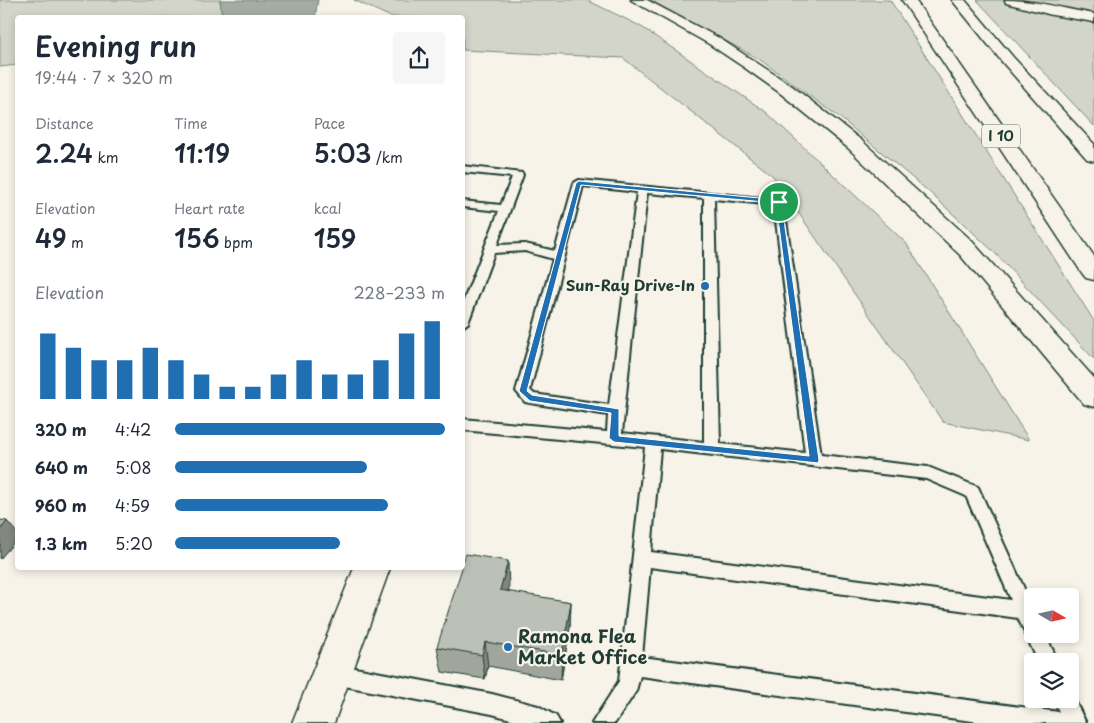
<!DOCTYPE html>
<meta charset="utf-8">
<style>
:root{--surface:#fff;--page:#f6f6f7;--text:#1f2937;--muted:#747a83;--accent:#1f6fb2}
body{margin:0;font-family:"Playpen Sans",sans-serif;background:var(--page);color:var(--text);height:100vh;display:flex;flex-direction:column;font-size:19px;white-space:nowrap}
*{box-sizing:border-box;margin:0}
p{font-size:16px;color:var(--muted)}
.icon{flex:none;width:28px;height:28px;fill:none;stroke:currentColor;stroke-width:2;stroke-linecap:round;stroke-linejoin:round}
.map{position:relative;flex:1;overflow:hidden}
.drawer{position:absolute;left:15px;top:15px;width:450px;height:555px;display:flex;flex-direction:column;background:var(--surface);border-radius:5px;box-shadow:0 2px 8px #0003}
.drawer>*{flex:none}
.needle{width:32px;rotate:99deg}
.controls{position:absolute;left:1024px;top:588px;display:grid;gap:10px}
.controls a{display:grid;place-items:center;width:55px;height:55px;border-radius:5px;background:var(--surface);box-shadow:0 2px 8px #0003;font-size:25px}
.pin{position:absolute;display:grid;place-items:center;width:42px;height:42px;color:#fff;margin:-21px;border:2px solid #fff;border-radius:50%;box-shadow:0 1px 5px #0007}
.round{display:grid;place-items:center;flex:none;width:52px;height:52px;border-radius:5px;background:var(--page)}
.overview{display:flex;align-items:center;justify-content:space-between;height:85px;padding:0 20px}
h1{font-size:28px;font-weight:600;line-height:38px}
.stats{display:grid;grid-template-columns:repeat(3,1fr);gap:8px;height:85px;padding:5px 20px}
.stats div{display:grid;align-content:center}
.stats b{font-size:25px;font-weight:600}
.stats small{font-size:14px;font-weight:400}
.stats p{font-size:14px}
.chart{height:140px;padding:10px 20px}
.chart p{display:flex;justify-content:space-between}
.chart svg{width:100%;height:90px;margin-top:5px;stroke:var(--accent);stroke-width:6}
ul{padding:0 20px;list-style:none;font-size:16px}
li{display:grid;grid-template-columns:80px 60px 1fr;align-items:center;height:38px}
li i{height:12px;border-radius:6px;background:var(--accent)}
.map>svg:first-child{display:block}
.green{fill:#d3d5ca;stroke:#79897f}
.water{fill:#a4ada3;stroke:#6f8077}
.lines{fill:none;stroke-linecap:round;stroke-linejoin:round}
.lane-casing{stroke:#1f3d34;stroke-width:4}
.street-casing{stroke:#1f3d34;stroke-width:3}
.highway-casing{stroke:#1f3d34;stroke-width:3}
.lane{fill:#f7f3e8;fill-rule:evenodd}
.street{fill:#f7f3e8;fill-rule:evenodd}
.highway{fill:#f7f3e8;fill-rule:evenodd}
.wall{fill:#a1a69d;stroke:#1f3d34}
.shaded-wall{fill:#83877f;stroke:#1f3d34}
.building{fill:#bbc1b6;stroke:#1f3d34}
.route{fill:#1f6fb2;stroke:#fff;fill-rule:evenodd}
.poi-dot{fill:#1f6fb2;stroke:#f7f3e8;stroke-width:2}
.labels{text-anchor:middle;stroke-width:4.5;stroke-linejoin:round;paint-order:stroke}
.shield{fill:#f7f3e8;stroke:#60746a;stroke-width:1}
.shield-label{font-size:14px;font-weight:bold;fill:#1f3d34}
.poi-label{font-size:15px;font-weight:bold;fill:#1f3d34;stroke:#f7f3e8;text-anchor:end}
.near-poi-label{font-size:18px;font-weight:bold;fill:#1f3d34;stroke:#f7f3e8;text-anchor:start}
</style>
<div class="map">
<svg width="1094" height="723" viewBox="0 0 1094 723">
<rect width="100%" height="100%" fill="#f7f3e8"/>
<filter id="ink" filterUnits="userSpaceOnUse"><feTurbulence type="fractalNoise" baseFrequency=".02" numOctaves="2"/><feDisplacementMap in="SourceGraphic" scale="10" xChannelSelector="R" yChannelSelector="G"/><feConvolveMatrix kernelMatrix="1 2 1 2 8 2 1 2 1" color-interpolation-filters="sRGB"/></filter>
<g filter="url(#ink)">
<g class="green">
<polygon points="0,0 220,0 222,17 18,18 17,65 0,67"/>
<polygon points="354,0 587,0 640,26 766,112 906,243 1029,440 943,422 773,176 623,58 463,50 462,18 391,17"/>
<polygon points="650,0 890,0 1094,321 1094,359 993,251 928,191 839,117 759,59"/>
<polygon points="977,0 1003,0 1094,21 1094,126"/>
<polygon points="1021,0 1094,0 1094,16"/>
</g>
<polygon class="water" points="220,0 318,0 315,18 222,17"/>
<g class="lines">
<g class="lane-casing">
<g id="lane">
<path d="M462,166l60,7 1,2 -26,70 28,-1 30,7 19,-68 5,-3 204,20 38,255 107,12 50,20 54,119v28h13l13,27h-20l-20,-43 -368,-51 -8,90 417,55 -5,-13h16v-8l16,32h-99l-347,-47 -4,15 -21,32h-23l27,-42 26,-234 -183,-17v-11l145,13 1,-17 -78,-12 -5,-1 -9,-11 37,-132 -28,-8 -31,2 -26,70 -6,4v-22l37,-94 -37,-4v-6l39,4 11,-28 -50,-5zM583,186l54,6 -28,213 -75,-11 -4,-4zM647,193l57,5v244l-82,-9zM714,199l60,6 31,248 -85,-9zM660,449l266,30 40,17 45,104 -360,-48z"/>
<polygon points="334,664 492,694 538,706 556,716 560,723 525,723 492,714 334,684 327,681 324,674 327,667"/>
</g>
</g>
<g class="street-casing">
<polygon id="street" points="354,568 390,568 334,723 292,723"/>
</g>
<g class="highway-casing">
<g id="highway">
<polygon points="631,0 647,0 719,38 792,86 861,140 970,239 1094,378 1094,407 1084,404 960,255 848,148 780,93 745,68 709,44"/>
<polygon points="902,0 915,0 1094,256 1094,280 1086,278 1082,273"/>
<polygon points="952,0 965,0 1013,57 1094,144 1094,161 1087,159 1003,63"/>
<path d="M1005,0c30,0 59,9 89,14v8l-42,-7 -46,-12z"/>
</g>
</g>
<use href="#lane" class="lane"/>
<use href="#street" class="street"/>
<use href="#highway" class="highway"/>
</g>
<polygon class="wall" points="509,587 508,592 571,602 570,627 561,680 488,666 485,679 442,672 437,647"/>
<g class="shaded-wall">
<polygon points="7,521 18,534 18,538 0,559 0,530"/>
<polygon points="508,561 509,587 502,616 500,590"/>
<polygon points="571,602 570,627 561,680 562,655"/>
<polygon points="485,642 488,666 485,679 482,655"/>
</g>
<g class="building">
<polygon points="0,520 7,521 0,530"/>
<polygon points="466,554 508,561 500,590 571,602 562,655 485,642 482,655 437,647 462,568 462,564"/>
</g>
</g>
<path class="route" d="M579,181l202,19 38,260 -1,3 -204,-21 -5,-4 2,-25 -81,-12 -11,-10 57,-208zM581,185l195,18 33,253 -190,-20v-27l-87,-14 -5,-4z"/>
<g class="poi-dot">
<circle cx="705" cy="286" r="5"/>
<circle cx="508" cy="647" r="5"/>
</g>
<g class="labels">
<rect class="shield" x="982" y="124.5" width="38" height="23" rx="4"/>
<g class="shield-label">
<text x="1001" y="141">I 10</text>
</g>
<g class="poi-label">
<text x="695" y="291">Sun-Ray Drive-In</text>
</g>
<g class="near-poi-label">
<text x="518" y="643">Ramona Flea<tspan x="518" dy="21">Market Office</tspan></text>
</g>
</g>
</svg>
<div class="controls">
<a><svg class="needle" viewBox="-14 -14 28 28"><path d="M0-13l5 13h-10z" fill="#e53935"/><path d="M0 13l5-13h-10z" fill="#747a83"/></svg></a>
<a><svg class="icon" aria-label="layers" viewBox="0 0 24 24"><path d="M12 4l9 5-9 5-9-5zM3 14l9 5 9-5"/></svg></a>
</div>
<div class="pin" style="left:779px;top:202px;background:#1e9e55"><svg class="icon" aria-label="arrive" viewBox="0 0 24 24"><path d="M6 21V4h12l-3 4 3 4H6"/></svg></div>
<section class="drawer">
<div class="overview"><div><h1>Evening run</h1><p>19:44 · 7 × 320 m</p></div><a class="round"><svg class="icon" aria-label="share" viewBox="0 0 24 24"><path d="M12 15V3M7 8l5-5 5 5M5 13v7h14v-7"/></svg></a></div>
<div class="stats">
<div><p>Distance</p><b>2.24<small> km</small></b></div>
<div><p>Time</p><b>11:19</b></div>
<div><p>Pace</p><b>5:03<small> /km</small></b></div>
</div>
<div class="stats">
<div><p>Elevation</p><b>49<small> m</small></b></div>
<div><p>Heart rate</p><b>156<small> bpm</small></b></div>
<div><p>kcal</p><b>159</b></div>
</div>
<div class="chart"><p><span>Elevation</span>228–233 m</p>
<svg viewBox="0 0 160 44" preserveAspectRatio="none"><path d="M5 44V12M15 44V19M25 44V25M35 44V25M45 44V19M55 44V25M65 44V32M75 44V38M85 44V38M95 44V32M105 44V25M115 44V32M125 44V32M135 44V25M145 44V12M155 44V6"/></svg>
</div>
<ul>
<li><b>320 m</b>4:42<i style="width:100%"></i></li>
<li><b>640 m</b>5:08<i style="width:71%"></i></li>
<li><b>960 m</b>4:59<i style="width:79%"></i></li>
<li><b>1.3 km</b>5:20<i style="width:61%"></i></li>
</ul>
</section>
</div>
